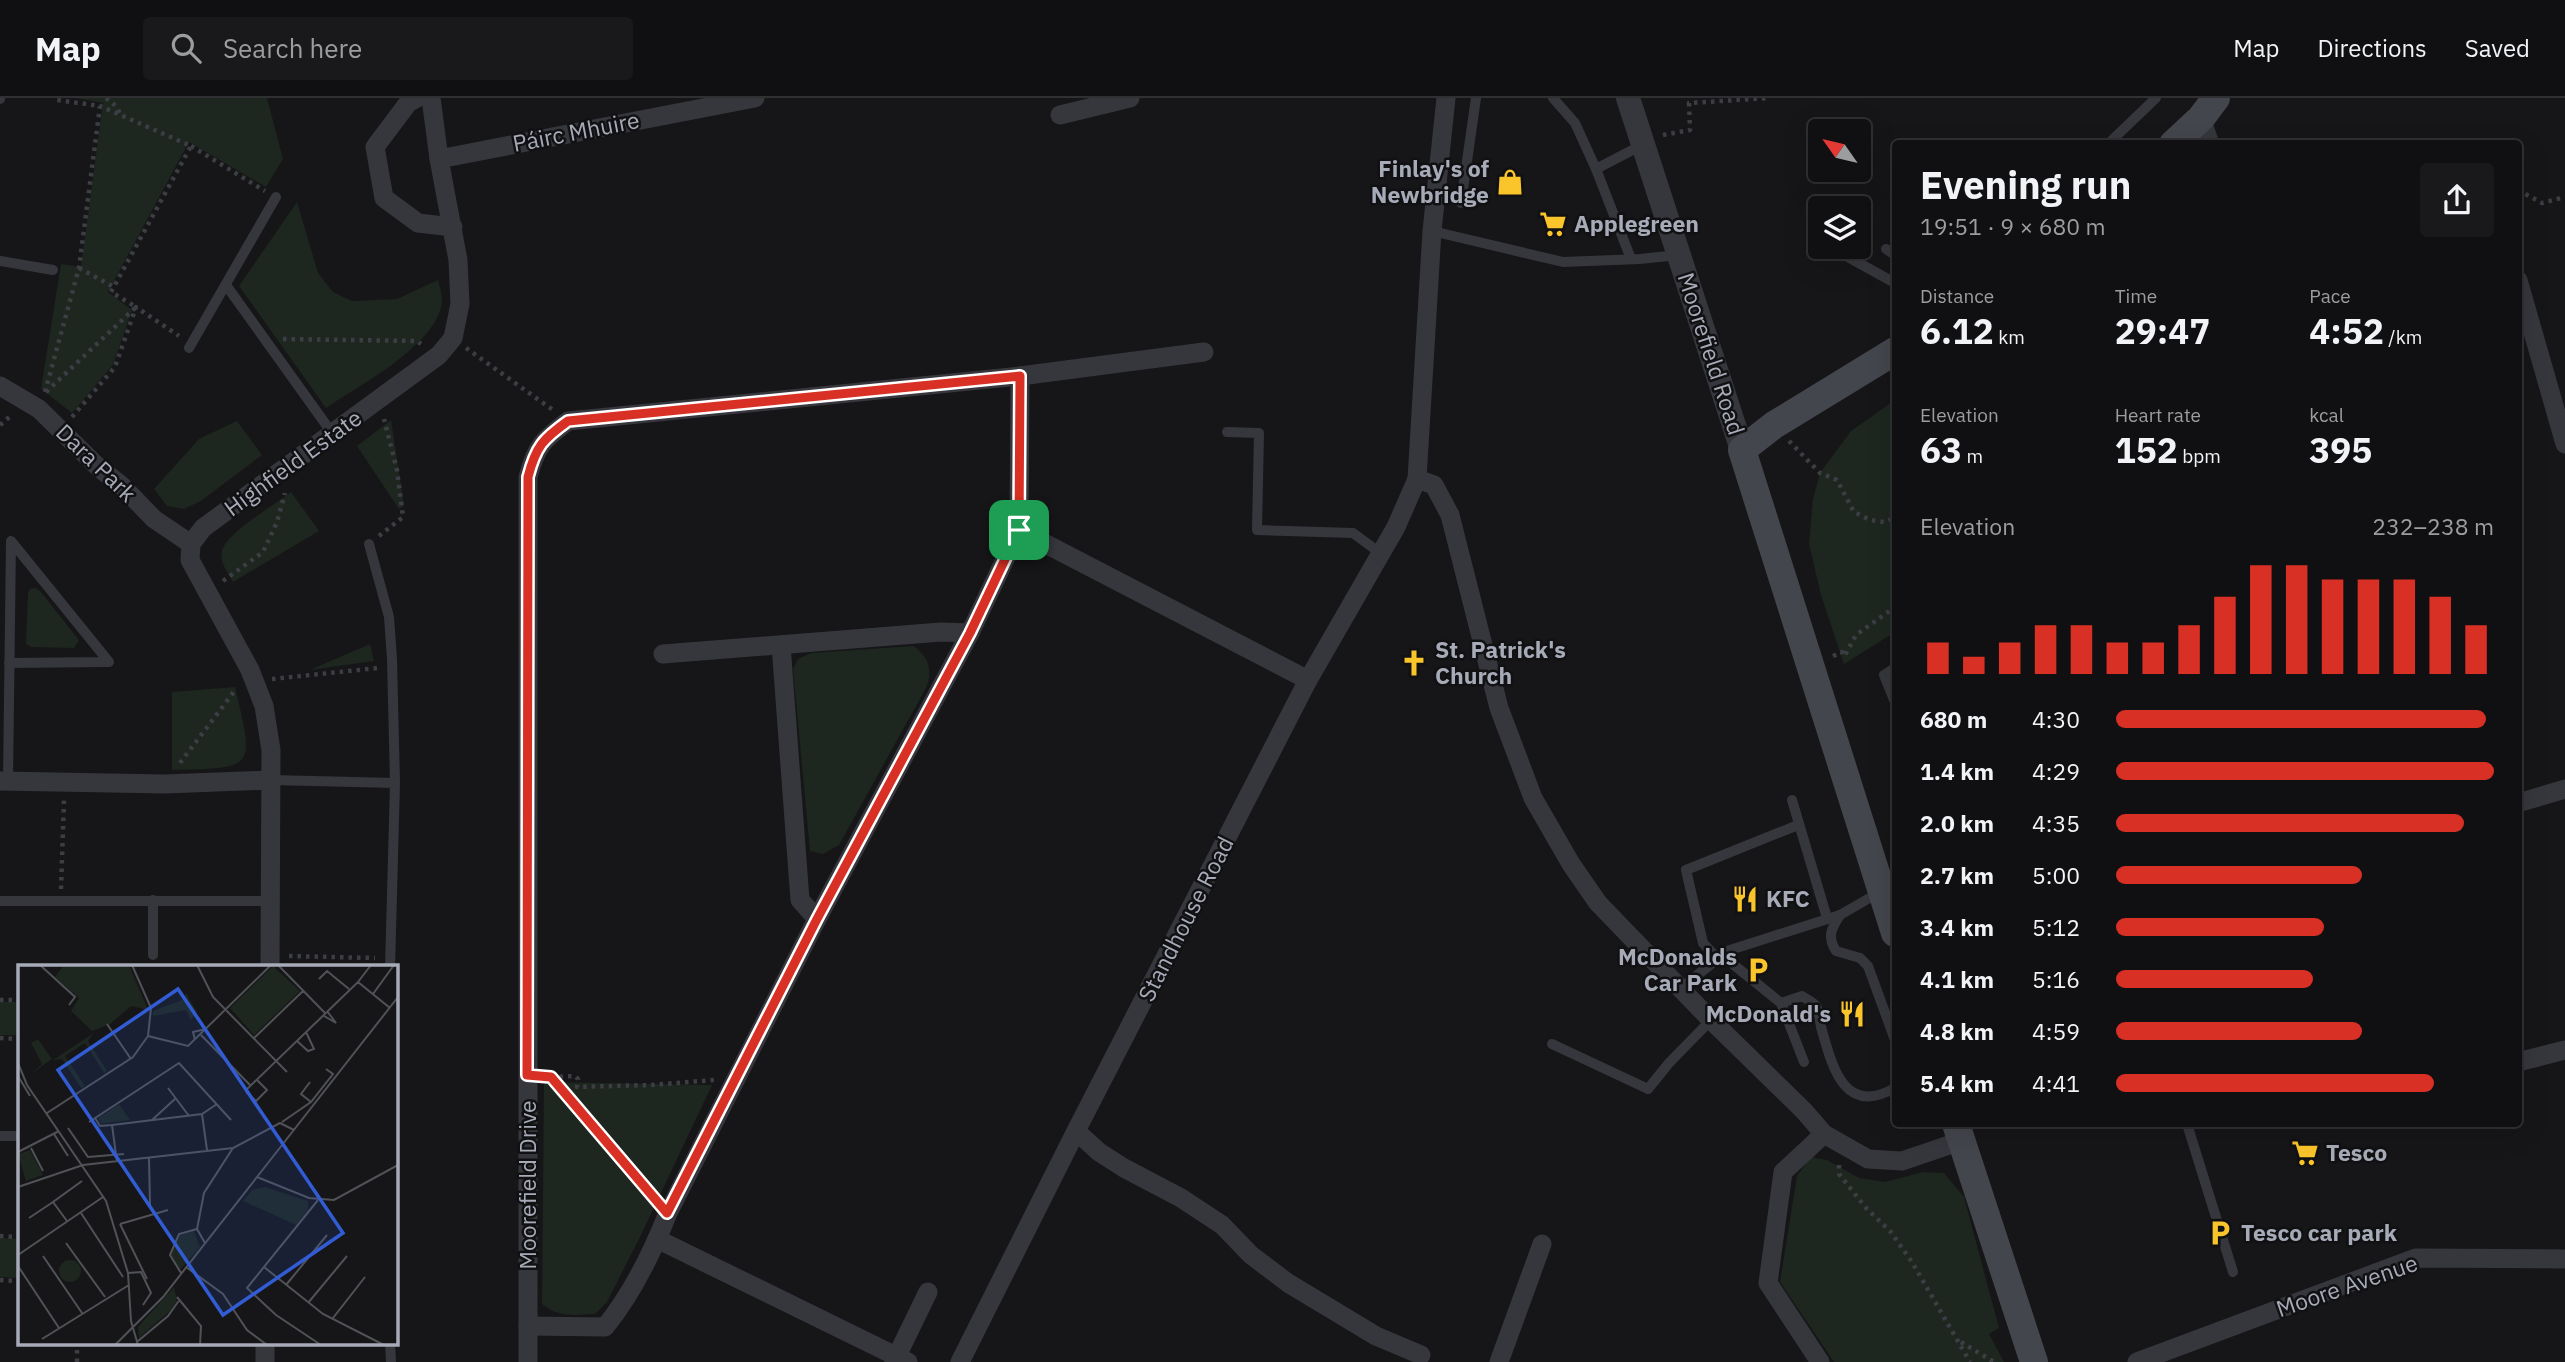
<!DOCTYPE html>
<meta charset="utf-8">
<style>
:root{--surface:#101012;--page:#19191b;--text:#f1f3f6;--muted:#9c9d9f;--line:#303032;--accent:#d93025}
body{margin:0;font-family:"IBM Plex Sans",sans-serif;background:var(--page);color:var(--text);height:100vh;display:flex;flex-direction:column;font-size:26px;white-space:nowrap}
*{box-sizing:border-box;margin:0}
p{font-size:23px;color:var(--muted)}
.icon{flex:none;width:38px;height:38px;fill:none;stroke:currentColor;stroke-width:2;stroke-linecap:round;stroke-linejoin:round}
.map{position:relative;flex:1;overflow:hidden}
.panel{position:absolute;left:1892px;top:42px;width:630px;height:987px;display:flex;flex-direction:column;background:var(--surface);border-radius:7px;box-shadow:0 7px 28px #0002,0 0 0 2px var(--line)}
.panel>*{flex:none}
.needle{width:46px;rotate:304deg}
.buttons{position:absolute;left:1808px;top:21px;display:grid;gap:14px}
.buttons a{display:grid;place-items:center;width:63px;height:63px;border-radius:7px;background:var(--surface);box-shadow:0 7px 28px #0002,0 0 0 2px var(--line);font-size:35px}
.pin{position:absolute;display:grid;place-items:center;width:60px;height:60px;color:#fff;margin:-30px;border-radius:14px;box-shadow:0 4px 10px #0006}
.round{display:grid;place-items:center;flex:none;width:74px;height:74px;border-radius:7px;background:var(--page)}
.overview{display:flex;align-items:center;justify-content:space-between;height:119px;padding:0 28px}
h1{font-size:38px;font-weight:800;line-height:52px}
.figures{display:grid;grid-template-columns:repeat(3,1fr);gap:10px;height:119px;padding:7px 28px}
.figures div{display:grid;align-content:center}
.figures b{font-size:35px;font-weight:800}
.figures small{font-size:19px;font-weight:400}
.figures p{font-size:19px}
.chart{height:196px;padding:14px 28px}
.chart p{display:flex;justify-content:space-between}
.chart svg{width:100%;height:126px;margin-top:7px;stroke:var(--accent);stroke-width:6}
ul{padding:0 28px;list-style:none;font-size:23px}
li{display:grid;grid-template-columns:112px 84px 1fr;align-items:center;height:52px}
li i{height:18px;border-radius:9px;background:var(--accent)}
header{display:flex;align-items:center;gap:42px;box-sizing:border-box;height:98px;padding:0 35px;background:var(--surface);border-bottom:2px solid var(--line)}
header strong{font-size:33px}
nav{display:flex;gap:38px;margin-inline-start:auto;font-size:24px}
.search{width:490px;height:63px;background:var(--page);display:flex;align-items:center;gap:18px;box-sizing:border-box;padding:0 24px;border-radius:7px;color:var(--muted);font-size:26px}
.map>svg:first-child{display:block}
.green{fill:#1d261f}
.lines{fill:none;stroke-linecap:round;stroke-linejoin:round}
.path{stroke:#3c3e44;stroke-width:4.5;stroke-dasharray:3.5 5;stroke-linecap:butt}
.service{stroke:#36373d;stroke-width:10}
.minor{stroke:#36373d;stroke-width:19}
.tertiary{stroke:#36373d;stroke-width:24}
.secondary{stroke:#44464d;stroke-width:28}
.route-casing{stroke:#fff;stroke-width:14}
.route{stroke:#d93025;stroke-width:9}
.labels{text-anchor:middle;stroke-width:5;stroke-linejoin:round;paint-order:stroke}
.street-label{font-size:23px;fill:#a7abb8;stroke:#111113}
.poi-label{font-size:23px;font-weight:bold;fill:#a7abb8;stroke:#111113;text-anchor:start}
.inset-road{fill:none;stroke:#505258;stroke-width:2}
.view{fill:#325cd3;fill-opacity:0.15;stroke:#325cd3;stroke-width:3.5}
.inset-edge{fill:none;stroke:#a7abb8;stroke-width:3.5}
</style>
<header>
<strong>Map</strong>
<div class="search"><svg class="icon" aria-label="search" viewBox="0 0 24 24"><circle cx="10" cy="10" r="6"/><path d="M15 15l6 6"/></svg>Search here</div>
<nav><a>Map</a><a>Directions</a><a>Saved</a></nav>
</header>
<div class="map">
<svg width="2565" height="1264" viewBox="0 0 2565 1264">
<rect width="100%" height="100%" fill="#161618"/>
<g class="green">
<polygon points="75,0 267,0 283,61 266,89 189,44 108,194 132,212 113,267 72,315 41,291 61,166 81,169 103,5"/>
<path d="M297,104l21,71 15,19 19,9 45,-2 41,-19c2,7 4,15 4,22 -5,43 -82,83 -116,106l-87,-122z"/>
<polygon points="1895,302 1895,534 1844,566 1821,497 1809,446 1813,401 1820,375 1851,333"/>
<polygon points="391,322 404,408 399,411 357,348"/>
<polygon points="237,323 262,357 201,403 184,411 167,408 154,391 199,341"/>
<path d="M291,394l28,39 -86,51c-5,-9 -14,-20 -11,-31 4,-18 54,-47 69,-59z"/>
<polygon points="35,490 40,493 79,542 74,550 31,549 26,546 28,494 30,491"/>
<polygon points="370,546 374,563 310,572"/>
<path d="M914,548c15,12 19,25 12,42l-87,157 -16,9 -13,-3 -17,-182 5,-10 13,-6z"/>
<path d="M235,589c19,82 22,81 -63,83v-78z"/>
<rect x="0" y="904" width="19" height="33"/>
<path d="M544,984l168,3 -71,150 -34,67 -12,12c-21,1 -36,4 -53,-10z"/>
<polygon points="1811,1059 1827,1062 1859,1080 1885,1084 1923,1074 1944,1075 1964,1099 1999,1230 1989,1236 2004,1264 1834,1264 1780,1184 1797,1078"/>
<polygon points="0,1140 19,1141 19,1180 0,1179"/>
</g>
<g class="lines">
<g class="path">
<polyline points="106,0 117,9 120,16"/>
<polyline points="1663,37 1690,32 1689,5 1770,0"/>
<polyline points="191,48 265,93"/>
<polyline points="2518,92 2542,105 2565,99"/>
<polyline points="79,170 114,189"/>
<polyline points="283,241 417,243 421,246"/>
<polyline points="466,250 553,312"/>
<polyline points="45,294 79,170 100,8 57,2 57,0"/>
<polyline points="46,294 136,209 111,194 191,48 100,8"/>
<polyline points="72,319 115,269 136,209 179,238"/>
<polyline points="0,327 13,316"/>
<polyline points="1789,343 1820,375 1837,382 1854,414 1870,422 1884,424 1895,420"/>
<polyline points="379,438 403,419 397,372 384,321"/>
<polyline points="223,483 263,454 277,424 285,395"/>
<polyline points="1833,558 1842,554 1843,558 1845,557 1856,537 1895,509"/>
<polyline points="272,581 378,570"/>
<polyline points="180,665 236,591"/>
<polyline points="61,791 64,702"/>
<polyline points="289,858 375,860"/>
<polyline points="0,902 19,902"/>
<polyline points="0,940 19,941"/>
<polyline points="546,979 551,979 656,1101"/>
<polyline points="551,979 575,978 578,981 577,989 651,987 714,982"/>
<polyline points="1839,1067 1839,1076 1866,1110 1890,1133 1912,1164 1970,1264"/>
<polyline points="0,1138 19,1139"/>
<polyline points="0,1182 19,1183"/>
<polyline points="1961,1244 1994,1264"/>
<polyline points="77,1264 77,1245"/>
</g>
<g class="service">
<polyline points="1553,0 1575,25 1596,71"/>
<polyline points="0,1 0,0"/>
<polyline points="2108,46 2156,0"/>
<polyline points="1461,105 1476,0"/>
<polyline points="1432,133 1563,164 1640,161 1678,157"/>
<polyline points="1886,151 1895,157"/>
<polyline points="1848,159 1895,185"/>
<polyline points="1631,161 1596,71 1642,47"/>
<polyline points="0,163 53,172"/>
<polyline points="226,187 332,335"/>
<polyline points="189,250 276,99"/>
<polyline points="1227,334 1259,335 1257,432 1353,435 1380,455"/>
<polyline points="369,446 389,519 392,561 395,685"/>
<polyline points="1895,570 1884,577 1895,604"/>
<polyline points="271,682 395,685 390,869"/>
<polyline points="8,683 11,443 109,564 9,565"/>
<polyline points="1792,702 1827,820"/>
<polyline points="0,803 272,803"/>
<path d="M1840,817c-9,14 -13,22 -4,36l24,7 8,8 27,74"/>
<polyline points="153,857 153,802"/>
<polyline points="1718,861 1703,845 1686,772 1798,727"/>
<polyline points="1680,891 1721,858"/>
<path d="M1781,905l21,-7c4,3 11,6 14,10 3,5 4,15 5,21 11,38 22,90 74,61"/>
<polyline points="1552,946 1648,991 1669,965 1711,922"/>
<polyline points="1804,964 1781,905 1734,867 1727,853 1840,817 1880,794"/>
<polyline points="2187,1026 2233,1174"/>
<polyline points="0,1038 19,1038"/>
<polyline points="390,1245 391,1264"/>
</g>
<g class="minor">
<polyline points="417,0 408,5 375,49 384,100 418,125 453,129"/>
<polyline points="1060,17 1130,0"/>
<polyline points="2201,20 2210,46"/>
<polyline points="439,61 755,0"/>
<polyline points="2518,182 2565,346"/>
<polyline points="0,288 39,311 97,368 123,389 154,421 191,446"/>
<polyline points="1417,381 1434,387 1450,417 1499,610 1533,700 1571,766 1598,805 1711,922 1804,1013 1824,1036 1868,1061 1902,1063 1961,1043"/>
<polyline points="1019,432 1308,582"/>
<polyline points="781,547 800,802 817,821"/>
<polyline points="663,556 941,534 970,535"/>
<polyline points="0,683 165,686 271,682"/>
<polyline points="2518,705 2565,691"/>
<polyline points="270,869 271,652 264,608 250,572 190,462 191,446 203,430 439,257 453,240 460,206 458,162 439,61 431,0"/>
<polyline points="2518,964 2565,952"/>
<polyline points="1076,1033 1099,1054 1124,1070 1181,1100 1222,1127 1251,1157 1288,1185 1376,1238 1421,1257"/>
<polyline points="657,1141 908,1264"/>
<path d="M528,1228l77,1c27,-33 47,-74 63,-114l149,-294 153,-286 49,-103 1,-154"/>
<polyline points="265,1264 265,1245"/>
<path d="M528,1264v-885c8,-31 15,-37 40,-56l452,-45 184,-24"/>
<polyline points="894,1264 928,1194"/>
<polyline points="960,1264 1076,1033 1308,582 1396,429 1417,381 1432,133 1446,0"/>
<polyline points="1499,1264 1542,1146"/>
<polyline points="1820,1264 1768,1185 1783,1074 1824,1036"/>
<polyline points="2137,1264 2416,1160 2565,1161"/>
</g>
<polyline class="tertiary" points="1628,0 1742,352"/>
<g class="secondary">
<polyline points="2173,46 2201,20 2216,0"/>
<polyline points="1895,253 1774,327 1742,352 1895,835"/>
<polyline points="1956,1026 2034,1264"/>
</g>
</g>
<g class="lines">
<g class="route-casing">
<path id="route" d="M1020,278l-1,154 -49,103 -153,286 -150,294 -116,-136 -24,-2 1,-598c8,-31 15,-38 40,-56z"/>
</g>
<use href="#route" class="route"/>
</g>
<defs>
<g id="shop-bare" transform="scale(2.1)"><path d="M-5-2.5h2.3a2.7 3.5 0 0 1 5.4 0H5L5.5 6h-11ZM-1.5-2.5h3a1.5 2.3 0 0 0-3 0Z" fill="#fac42b" stroke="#111113" stroke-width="2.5" paint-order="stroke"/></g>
<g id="supermarket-bare" transform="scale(2.1)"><path d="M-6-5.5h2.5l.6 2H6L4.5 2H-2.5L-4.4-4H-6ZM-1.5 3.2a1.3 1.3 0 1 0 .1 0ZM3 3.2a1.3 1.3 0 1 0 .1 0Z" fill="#fac42b" stroke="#111113" stroke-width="2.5" paint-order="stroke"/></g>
<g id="church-bare" transform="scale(2.1)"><path d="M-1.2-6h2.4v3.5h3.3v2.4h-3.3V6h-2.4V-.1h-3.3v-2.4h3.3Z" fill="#fac42b" stroke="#111113" stroke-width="2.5" paint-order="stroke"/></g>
<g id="restaurant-bare" transform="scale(2.1)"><path d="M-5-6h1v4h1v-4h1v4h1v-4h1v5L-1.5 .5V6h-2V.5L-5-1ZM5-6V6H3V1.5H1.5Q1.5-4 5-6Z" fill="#fac42b" stroke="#111113" stroke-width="2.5" paint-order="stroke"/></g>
<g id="parking-bare" transform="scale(2.1)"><path d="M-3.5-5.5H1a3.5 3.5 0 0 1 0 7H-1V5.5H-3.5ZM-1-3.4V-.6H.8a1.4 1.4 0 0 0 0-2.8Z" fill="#fac42b" stroke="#111113" stroke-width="2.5" paint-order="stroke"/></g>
</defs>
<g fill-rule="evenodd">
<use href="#shop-bare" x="1510" y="84"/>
<use href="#supermarket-bare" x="1553" y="126"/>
<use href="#church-bare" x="1414" y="565"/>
<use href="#restaurant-bare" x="1745" y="801"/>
<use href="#parking-bare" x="1758" y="872"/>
<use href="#restaurant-bare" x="1852" y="916"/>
<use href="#supermarket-bare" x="2305" y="1055"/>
<use href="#parking-bare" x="2220" y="1135"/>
</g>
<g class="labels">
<g class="street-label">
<text transform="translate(576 34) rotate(-11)" y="8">Páirc Mhuire</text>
<text transform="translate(1711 256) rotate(72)" y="8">Moorefield Road</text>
<text transform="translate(96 365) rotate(44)" y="8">Dara Park</text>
<text transform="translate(293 365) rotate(-36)" y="8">Highfield Estate</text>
<text transform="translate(1186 821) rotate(-63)" y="8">Standhouse Road</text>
<text transform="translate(528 1087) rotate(-90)" y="8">Moorefield Drive</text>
<text transform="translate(2347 1188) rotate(-19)" y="8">Moore Avenue</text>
</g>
<g class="poi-label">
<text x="1489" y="79" text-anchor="end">Finlay's of<tspan x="1489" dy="26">Newbridge</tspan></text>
<text x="1574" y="134">Applegreen</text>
<text x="1435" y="560">St. Patrick's<tspan x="1435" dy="26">Church</tspan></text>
<text x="1766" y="809">KFC</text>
<text x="1737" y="867" text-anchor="end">McDonalds<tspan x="1737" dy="26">Car Park</tspan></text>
<text x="1831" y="924" text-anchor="end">McDonald's</text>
<text x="2326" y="1063">Tesco</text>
<text x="2241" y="1143">Tesco car park</text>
</g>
</g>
<g transform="translate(18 867)">
<rect width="380" height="380" fill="#161618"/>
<path d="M46,0h65l19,45 -17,-4 -21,18 -18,7 -21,-20 8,-13 -24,-21zM255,1l27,25 -46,44 -24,-27zM168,28l11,19 -6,8 -5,-10 -33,6v-5l31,-12zM76,68l-6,8 19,30 -3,2 -19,-30 -20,13 20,30 -4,2 -19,-29 -9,1zM20,74l14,20 -21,15 11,-10 -11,-21zM101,139l11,16 -29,4 -3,-6zM12,185l13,25 -17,6 -8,-27zM247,222l43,14v9l-12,15 -53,-24 9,-11zM176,266l6,16 -20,23 -9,-15 9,-20zM41 306a11 11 0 1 1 22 0a11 11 0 1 1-22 0ZM156,322l3,13 -6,10 -32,28 -1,-11z" fill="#1d261f"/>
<path class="inset-road" d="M22,0l35,32 -6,8M179,0l16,32 74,75M260,0l47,48M353,0l-13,17 32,26M301,14l8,-8 22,18M355,29l21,-29M306,51l12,7 -9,-12M89,59l24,35M183,70l50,51M130,71l40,10 83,-81M235,74l50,-48M177,75l-2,-8 13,-3M279,76l11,10 6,-2 -8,-17M0,98l9,22 79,116 22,72 3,48 7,24M0,111l12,20M292,117l-9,12 10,8M150,123l21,28M227,126l113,-109M228,127l10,9 11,-11 -10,-10M29,148l86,-56 15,-21 3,-28 -19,-43M184,149l5,36M77,153l5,8 12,-1 90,-11 15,-10M134,155l24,-22M71,157l90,-59 52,57M264,157l29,-20 22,-28 -7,-5M94,160l5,37M50,163l20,29 36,-3M36,169l14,22M13,183l12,23M0,187l41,-21M131,193l1,47M239,212l141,-180M0,222l65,-22 150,-17M300,235l-71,88 29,27 45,30M63,248l42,64M11,253l24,-16M49,256l-14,-19 29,-21M102,259l27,55M102,259l48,-14M48,278l39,54M187,278l-8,-14 7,-36 29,-45 47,-25 14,7M0,290l85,-58M25,291l39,57M0,301l41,62M168,302l37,27 24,36 20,15M246,302l59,47 61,31M110,308l13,-1 10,21 -8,12M163,308l-11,-18 9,-21 18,-5M268,320l41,-50M159,332l24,29 -1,19M290,338l39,-47M315,353l32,-41M24,374l87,-54M120,376l30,-25 12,-17M97,380l48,-48 94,-120 52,21 25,2 64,-35"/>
<path class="view" d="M160,24l165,244 -120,82 -165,-245z"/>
<rect width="380" height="380" class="inset-edge"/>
</g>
</svg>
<div class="buttons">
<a><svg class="needle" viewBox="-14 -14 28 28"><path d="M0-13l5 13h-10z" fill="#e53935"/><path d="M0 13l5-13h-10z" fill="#9c9d9f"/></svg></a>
<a><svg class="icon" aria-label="layers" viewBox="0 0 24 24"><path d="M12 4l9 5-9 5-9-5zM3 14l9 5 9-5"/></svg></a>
</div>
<div class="pin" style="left:1019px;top:432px;background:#1e9e55"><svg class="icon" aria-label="arrive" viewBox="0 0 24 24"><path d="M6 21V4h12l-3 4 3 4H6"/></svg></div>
<section class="panel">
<div class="overview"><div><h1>Evening run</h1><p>19:51 · 9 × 680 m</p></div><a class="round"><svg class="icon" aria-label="share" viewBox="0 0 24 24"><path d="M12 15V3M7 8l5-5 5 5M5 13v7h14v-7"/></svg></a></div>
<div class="figures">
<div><p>Distance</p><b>6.12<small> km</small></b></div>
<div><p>Time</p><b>29:47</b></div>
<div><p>Pace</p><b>4:52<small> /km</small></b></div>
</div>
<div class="figures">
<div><p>Elevation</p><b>63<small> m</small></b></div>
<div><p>Heart rate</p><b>152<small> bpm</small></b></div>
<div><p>kcal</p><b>395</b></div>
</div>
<div class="chart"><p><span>Elevation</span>232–238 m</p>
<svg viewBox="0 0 160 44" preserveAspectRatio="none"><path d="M5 44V33M15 44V38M25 44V33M35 44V27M45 44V27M55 44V33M65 44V33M75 44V27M85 44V17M95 44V6M105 44V6M115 44V11M125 44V11M135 44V11M145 44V17M155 44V27"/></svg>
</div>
<ul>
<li><b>680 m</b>4:30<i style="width:98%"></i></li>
<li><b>1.4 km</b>4:29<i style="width:100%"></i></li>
<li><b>2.0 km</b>4:35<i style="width:92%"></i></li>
<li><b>2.7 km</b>5:00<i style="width:65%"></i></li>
<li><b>3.4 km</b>5:12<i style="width:55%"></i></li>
<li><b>4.1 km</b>5:16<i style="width:52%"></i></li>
<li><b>4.8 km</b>4:59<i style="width:65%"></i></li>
<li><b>5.4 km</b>4:41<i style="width:84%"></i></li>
</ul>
</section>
</div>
